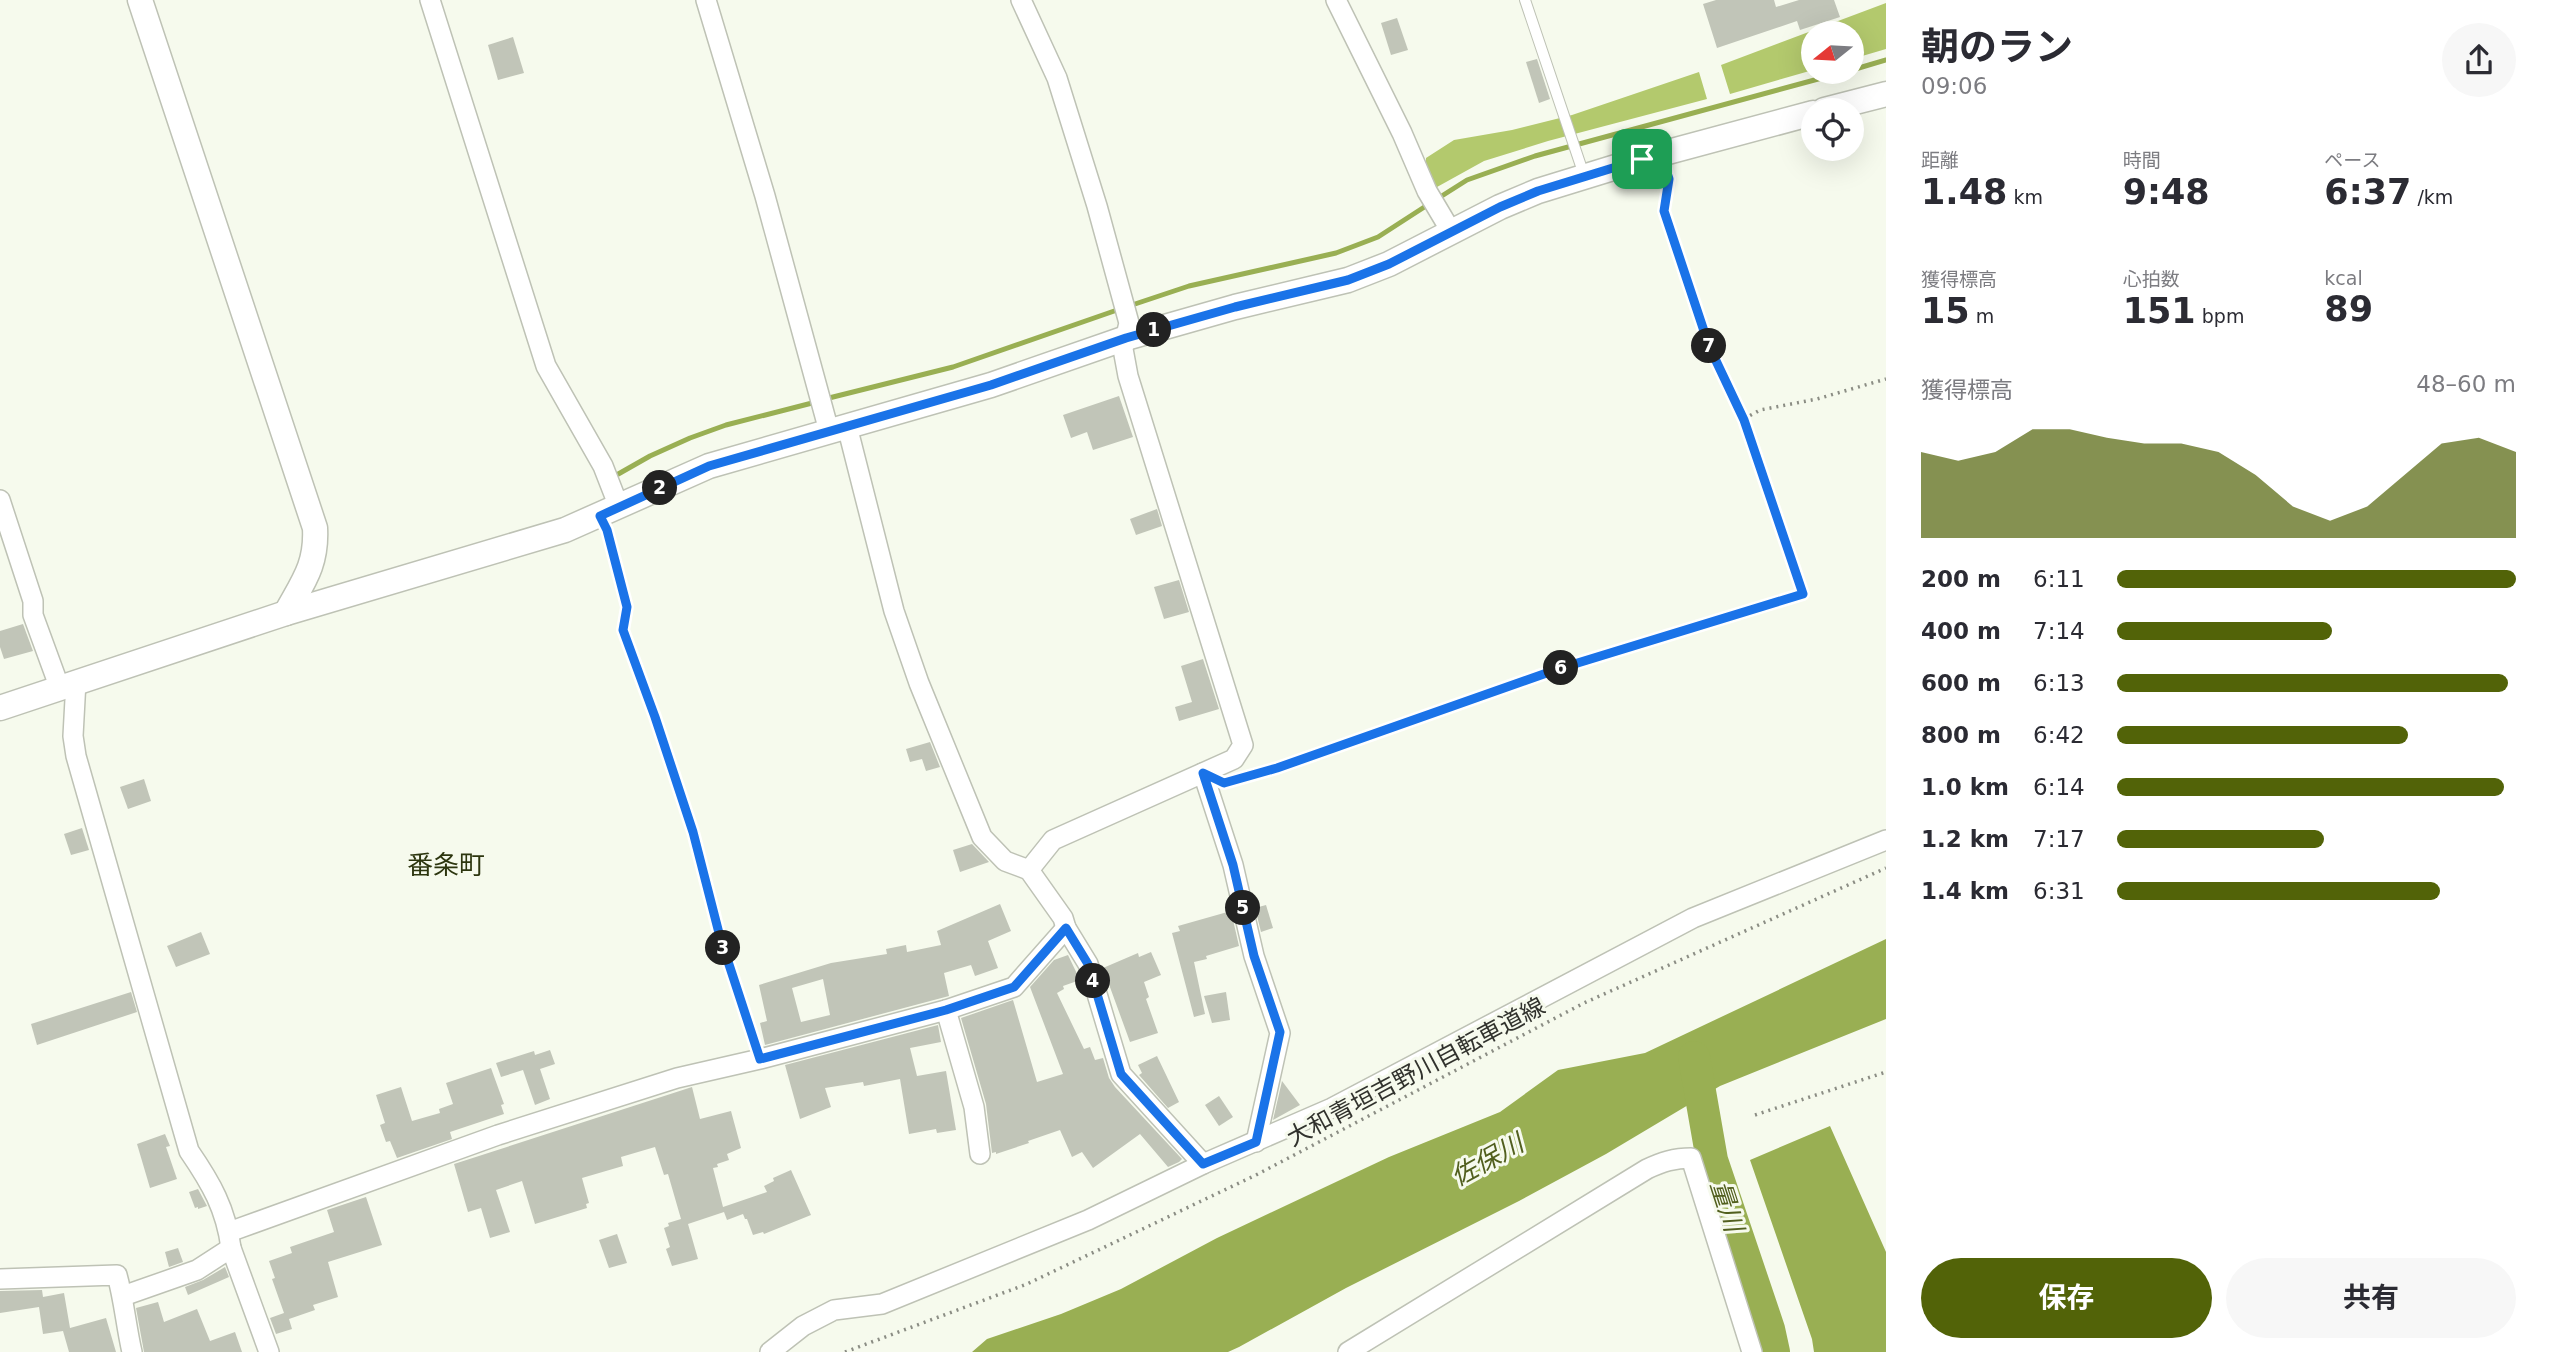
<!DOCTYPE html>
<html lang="ja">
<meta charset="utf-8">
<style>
:root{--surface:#fff;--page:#f7f7f7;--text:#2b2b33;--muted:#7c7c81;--accent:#526308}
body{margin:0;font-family:"DejaVu Sans","Noto Sans JP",sans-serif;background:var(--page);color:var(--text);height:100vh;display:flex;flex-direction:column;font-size:26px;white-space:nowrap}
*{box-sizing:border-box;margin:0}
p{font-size:23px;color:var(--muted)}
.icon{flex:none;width:38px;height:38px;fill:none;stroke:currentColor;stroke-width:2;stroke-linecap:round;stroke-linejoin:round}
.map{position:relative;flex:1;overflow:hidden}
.sheet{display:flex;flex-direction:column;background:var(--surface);width:665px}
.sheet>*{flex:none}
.needle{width:46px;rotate:252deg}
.buttons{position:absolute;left:1801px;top:21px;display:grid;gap:14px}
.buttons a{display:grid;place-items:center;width:63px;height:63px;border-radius:50%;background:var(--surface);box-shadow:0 7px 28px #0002;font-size:35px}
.pin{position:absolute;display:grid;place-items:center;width:60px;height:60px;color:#fff;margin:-30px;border-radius:14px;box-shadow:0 4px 10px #0006}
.km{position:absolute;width:35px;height:35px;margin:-18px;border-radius:50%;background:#222;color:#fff;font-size:19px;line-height:35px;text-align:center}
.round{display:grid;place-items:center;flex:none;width:74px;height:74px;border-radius:37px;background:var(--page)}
.overview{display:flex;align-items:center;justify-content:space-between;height:119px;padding:0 35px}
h1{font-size:38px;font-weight:700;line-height:52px}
.metrics{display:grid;grid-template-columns:repeat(3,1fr);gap:10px;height:119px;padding:7px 35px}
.metrics div{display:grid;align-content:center}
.metrics b{font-size:35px;font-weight:700}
.metrics small{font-size:19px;font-weight:400}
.metrics p{font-size:19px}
.chart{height:196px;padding:14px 35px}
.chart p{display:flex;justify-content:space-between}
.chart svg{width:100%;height:126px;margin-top:7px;fill:var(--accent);opacity:.7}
.cta{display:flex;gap:14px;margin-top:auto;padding:14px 35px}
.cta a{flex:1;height:80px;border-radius:42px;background:var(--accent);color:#fff;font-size:28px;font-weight:700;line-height:80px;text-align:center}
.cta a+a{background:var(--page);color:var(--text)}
ul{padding:0 35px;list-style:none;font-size:23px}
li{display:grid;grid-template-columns:112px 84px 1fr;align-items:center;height:52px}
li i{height:18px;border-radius:9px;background:var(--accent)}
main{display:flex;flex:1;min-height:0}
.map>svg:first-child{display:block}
.forest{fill:#b3c96d}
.water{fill:#99af53}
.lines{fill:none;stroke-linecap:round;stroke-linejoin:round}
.stream{stroke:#99af53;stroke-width:5}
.river{stroke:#99af53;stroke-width:32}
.building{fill:#c1c5b8;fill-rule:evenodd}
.service-casing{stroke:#bec2b5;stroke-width:12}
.minor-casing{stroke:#bec2b5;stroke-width:22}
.tertiary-casing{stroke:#bec2b5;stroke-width:27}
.path{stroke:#8b8d84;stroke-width:3.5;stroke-dasharray:2 5;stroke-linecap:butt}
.service{stroke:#fff;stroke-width:10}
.minor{stroke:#fff;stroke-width:19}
.tertiary{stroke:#fff;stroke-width:24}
.route-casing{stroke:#fff;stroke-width:14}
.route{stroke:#1a73e8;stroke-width:9}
.labels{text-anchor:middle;stroke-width:6;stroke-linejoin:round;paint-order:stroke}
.street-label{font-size:24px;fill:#31322d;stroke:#f6faed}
.neighbourhood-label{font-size:26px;fill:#2d360f;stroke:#f6faed}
.water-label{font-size:26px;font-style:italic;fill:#515f1e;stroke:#f6faed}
</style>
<main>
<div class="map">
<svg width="1886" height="1352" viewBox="0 0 1886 1352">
<rect width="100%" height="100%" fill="#f6faed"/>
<g class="forest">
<polygon points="1886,3 1886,49 1852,59 1852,33 1813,33 1813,70 1730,94 1721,65"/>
<polygon points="1699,72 1707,99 1548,141 1484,161 1437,187 1426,170 1426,158 1454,140 1512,130 1572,115"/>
</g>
<g class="water">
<polygon points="1886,939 1886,1019 1720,1086 1606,1154 1519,1201 1346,1288 1239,1347 1228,1352 972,1352 987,1339 1061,1314 1121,1289 1217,1238 1389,1157 1500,1112 1558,1070 1645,1053"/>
<polygon points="1830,1126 1886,1252 1886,1352 1814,1352 1812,1339 1750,1160"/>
</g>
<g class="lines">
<g class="stream">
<polyline points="1852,70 1886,60"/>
<polyline points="1437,199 1467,180 1535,156 1844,72"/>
<polyline points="1129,306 1189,286 1336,253 1378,237 1429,204"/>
<polyline points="825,399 953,367 1120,309"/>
<polyline points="613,477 650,456 690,438 726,425 816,402"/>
</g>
<polyline class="river" points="1694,1057 1712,1160 1769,1329 1774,1352"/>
</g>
<g class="building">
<polygon points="1716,0 1774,0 1776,7 1799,0 1834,0 1840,17 1800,30 1797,21 1717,48 1703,4"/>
<polygon points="1397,18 1408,50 1391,55 1381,23"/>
<polygon points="513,37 524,73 498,80 488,45"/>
<polygon points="1537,59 1550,99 1539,103 1526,62"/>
<polygon points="1119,396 1133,437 1093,450 1087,432 1071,438 1063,415"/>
<polygon points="1157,509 1162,526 1136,535 1130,519"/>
<polygon points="1179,580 1189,612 1164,619 1154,587"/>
<polygon points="23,624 33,651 4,659 0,647 0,631"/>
<polygon points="1203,659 1219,709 1179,721 1175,707 1192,702 1181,666"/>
<polygon points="930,742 940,767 926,771 922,759 910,762 906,749"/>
<polygon points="144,779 151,801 128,809 120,787"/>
<polygon points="82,828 89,850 71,855 64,834"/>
<polygon points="972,844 989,862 960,872 953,850"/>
<path d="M1000,904l11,27 -23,10 10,27 -23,8 -4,-11 -27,8 5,23 -184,49 -5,-22 7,-2 -8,-36 72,-22 56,-9 -1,-5 20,-4 1,7 34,-7 -4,-14zM823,979l7,36 -29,7 -9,-34z"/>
<polygon points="1266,905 1273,928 1261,932 1255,908"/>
<polygon points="1231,911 1239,946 1206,956 1207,959 1194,962 1205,1014 1194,1017 1172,933 1180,931 1178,926"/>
<polygon points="201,932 210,954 176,967 167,946"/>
<polygon points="1151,952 1161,975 1144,982 1149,997 1146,999 1158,1033 1130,1042 1103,968 1138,953 1139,957"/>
<polygon points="1068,955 1080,980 1063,986 1064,989 1057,993 1084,1049 1090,1047 1095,1060 1103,1058 1109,1078 1115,1087 1182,1159 1179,1162 1168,1167 1140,1134 1093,1168 1082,1152 1072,1157 1060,1130 1028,1141 1029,1143 996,1154 996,1152 992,1153 986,1104 961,1018 1013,1000 1037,1082 1063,1074 1030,987 1054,960"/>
<polygon points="131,992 137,1012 37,1045 31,1024"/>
<polygon points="1226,992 1230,1020 1212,1023 1204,996"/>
<polygon points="938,1025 941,1042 910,1048 917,1076 946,1071 956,1130 937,1133 936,1129 909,1134 900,1079 864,1086 863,1082 825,1088 831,1107 800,1119 785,1065"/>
<polygon points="550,1050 555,1064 540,1069 550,1099 535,1105 523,1070 501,1077 496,1063 534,1051 535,1055"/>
<polygon points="1157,1056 1179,1102 1168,1108 1139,1075 1142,1073 1138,1065"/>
<polygon points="491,1068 504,1104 501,1105 504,1114 450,1132 452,1139 397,1158 390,1141 386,1142 380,1125 385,1123 376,1095 401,1087 412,1121 440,1113 439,1109 453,1104 446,1083"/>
<polygon points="1282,1081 1300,1105 1273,1120"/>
<polygon points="692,1087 700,1119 731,1111 741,1148 727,1154 729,1160 717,1164 718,1167 713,1168 723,1207 767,1192 764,1186 774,1181 773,1178 791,1170 811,1215 764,1234 763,1232 753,1235 747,1219 745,1219 743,1214 727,1220 724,1212 688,1224 698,1259 672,1266 666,1249 670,1247 664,1228 669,1226 668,1223 681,1219 668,1174 664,1175 655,1147 621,1157 623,1166 582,1178 589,1203 586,1204 587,1208 535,1224 522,1181 496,1190 510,1232 490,1238 481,1208 468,1212 454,1164"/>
<polygon points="1219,1096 1233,1117 1219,1126 1205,1105"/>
<polygon points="165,1134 170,1146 166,1147 177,1179 150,1188 137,1144"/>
<polygon points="198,1189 207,1206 198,1209 198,1207 195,1208 189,1192"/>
<polygon points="366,1197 382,1245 328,1262 338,1297 313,1305 315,1310 289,1319 292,1329 276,1334 270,1318 284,1313 272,1279 275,1278 269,1261 292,1253 290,1247 334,1232 327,1210"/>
<polygon points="617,1234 627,1263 609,1268 599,1240"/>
<polygon points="178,1248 183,1262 169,1267 165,1252"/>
<polygon points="225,1267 229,1277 188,1295 185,1287 203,1280"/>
<polygon points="42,1290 43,1297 64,1293 70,1328 106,1318 116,1352 69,1352 63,1331 43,1334 39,1307 0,1313 0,1291"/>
<polygon points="158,1302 164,1322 197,1309 210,1341 235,1332 242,1352 144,1352 136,1308"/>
</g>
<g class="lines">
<g class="service-casing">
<polyline id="service" points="1525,0 1584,175"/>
</g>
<g class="minor-casing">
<g id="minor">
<polyline points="430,0 546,366 603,466 619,507"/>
<polyline points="706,0 765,196 829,431"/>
<polyline points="1021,0 1057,78 1097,206 1129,323 1123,349 1128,376 1243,745 1234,759 1053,840 1029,870"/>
<polyline points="1336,0 1402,133 1427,191 1452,233"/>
<polyline points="847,426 894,611 919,683 982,837 1005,861 1029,870 1063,918 1066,928 1088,964 1121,1074 1203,1164"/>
<polyline points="0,500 33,601 33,615 59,686"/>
<path d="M76,681l-3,55 3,20 16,56 97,339c22,32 37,58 42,97l38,104"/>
<polyline points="1203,773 1233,865 1254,956 1280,1033 1256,1142"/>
<polyline points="946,1010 974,1107 980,1154"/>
<polyline points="229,1232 498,1135 677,1078 760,1059 946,1010 1014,987 1066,928"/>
<path d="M0,1279l117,-4c7,25 9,51 15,77"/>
<polyline points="123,1296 197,1270 231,1248"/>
<polyline points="770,1352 803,1326 834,1310 882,1304 1088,1220 1203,1164 1332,1108 1693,918 1886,840"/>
<path d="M1348,1352l299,-183c15,-7 27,-11 44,-11l61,194"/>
</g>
</g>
<g class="tertiary-casing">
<g id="tertiary">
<path d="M140,0l175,528c2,37 -12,54 -29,85"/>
<polyline points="1824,110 1886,94"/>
<polyline points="0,708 286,613 565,530 709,466 991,385 1126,338 1235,307 1348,280 1389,264 1500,207 1538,191 1642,159 1813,113"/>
</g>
</g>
<g class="path">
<polyline points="1744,419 1760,410 1817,399 1886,379"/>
<polyline points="608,534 627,607 623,630 655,717 693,832 720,937 754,1041"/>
<polyline points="1236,780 1277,768 1557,669 1803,594 1744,420 1709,346 1664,211 1669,179 1667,174"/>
<polyline points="1755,1115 1886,1072"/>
<polyline points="845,1352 1027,1284 1256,1175 1584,1003 1886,868"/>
</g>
<use href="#service" class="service"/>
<use href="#minor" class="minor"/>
<use href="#tertiary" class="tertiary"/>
</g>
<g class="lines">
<g class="route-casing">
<polygon id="route" points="1642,159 1645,171 1666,170 1669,179 1664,211 1709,346 1744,420 1803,594 1558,669 1277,768 1224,783 1203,773 1233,865 1254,956 1280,1032 1256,1142 1203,1164 1121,1074 1088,964 1066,928 1014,987 946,1010 760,1059 720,937 693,832 655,717 623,630 627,607 607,530 600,516 709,466 991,385 1126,338 1235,307 1348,280 1389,264 1500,207 1538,191"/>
</g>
<use href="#route" class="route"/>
</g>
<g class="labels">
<g class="street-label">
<text transform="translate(1416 1072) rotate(-28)" y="8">大和青垣吉野川自転車道線</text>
</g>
<g class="neighbourhood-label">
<text x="446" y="874">番条町</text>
</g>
<g class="water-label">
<text transform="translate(1487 1160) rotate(-29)" y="9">佐保川</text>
<text transform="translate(1727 1206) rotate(72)" y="9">量川</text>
</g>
</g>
</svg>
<div class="buttons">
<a><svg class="needle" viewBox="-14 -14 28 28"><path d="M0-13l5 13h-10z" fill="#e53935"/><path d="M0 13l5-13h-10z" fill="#7c7c81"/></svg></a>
<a><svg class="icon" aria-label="locate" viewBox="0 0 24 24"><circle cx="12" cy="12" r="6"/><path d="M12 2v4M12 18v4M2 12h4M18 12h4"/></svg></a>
</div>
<div class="pin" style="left:1642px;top:159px;background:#1e9e55"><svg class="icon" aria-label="arrive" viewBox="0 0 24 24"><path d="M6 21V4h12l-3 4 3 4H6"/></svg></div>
<b class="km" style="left:1154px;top:330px">1</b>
<b class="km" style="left:660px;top:488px">2</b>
<b class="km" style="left:723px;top:948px">3</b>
<b class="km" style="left:1093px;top:981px">4</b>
<b class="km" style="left:1243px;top:908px">5</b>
<b class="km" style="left:1561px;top:668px">6</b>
<b class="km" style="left:1709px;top:346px">7</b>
</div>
<section class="sheet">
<div class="overview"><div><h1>朝のラン</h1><p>09:06</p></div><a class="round"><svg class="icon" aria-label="share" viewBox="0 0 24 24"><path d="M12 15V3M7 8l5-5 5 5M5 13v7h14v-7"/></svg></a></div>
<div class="metrics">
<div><p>距離</p><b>1.48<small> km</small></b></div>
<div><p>時間</p><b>9:48</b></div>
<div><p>ペース</p><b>6:37<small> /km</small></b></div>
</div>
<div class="metrics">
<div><p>獲得標高</p><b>15<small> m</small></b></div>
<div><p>心拍数</p><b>151<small> bpm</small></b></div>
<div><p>kcal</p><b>89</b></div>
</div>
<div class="chart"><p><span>獲得標高</span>48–60 m</p>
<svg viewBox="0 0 160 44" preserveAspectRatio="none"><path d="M0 44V14L10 17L20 14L30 6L40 6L50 9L60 11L70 11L80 14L90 22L100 33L110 38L120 33L130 22L140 11L150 9L160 14V44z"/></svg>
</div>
<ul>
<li><b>200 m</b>6:11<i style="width:100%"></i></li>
<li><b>400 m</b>7:14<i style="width:54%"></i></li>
<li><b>600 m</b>6:13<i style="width:98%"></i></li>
<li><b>800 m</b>6:42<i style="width:73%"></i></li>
<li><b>1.0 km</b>6:14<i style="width:97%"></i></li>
<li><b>1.2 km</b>7:17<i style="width:52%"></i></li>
<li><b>1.4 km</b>6:31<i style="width:81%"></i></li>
</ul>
<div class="cta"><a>保存</a><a>共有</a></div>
</section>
</main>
